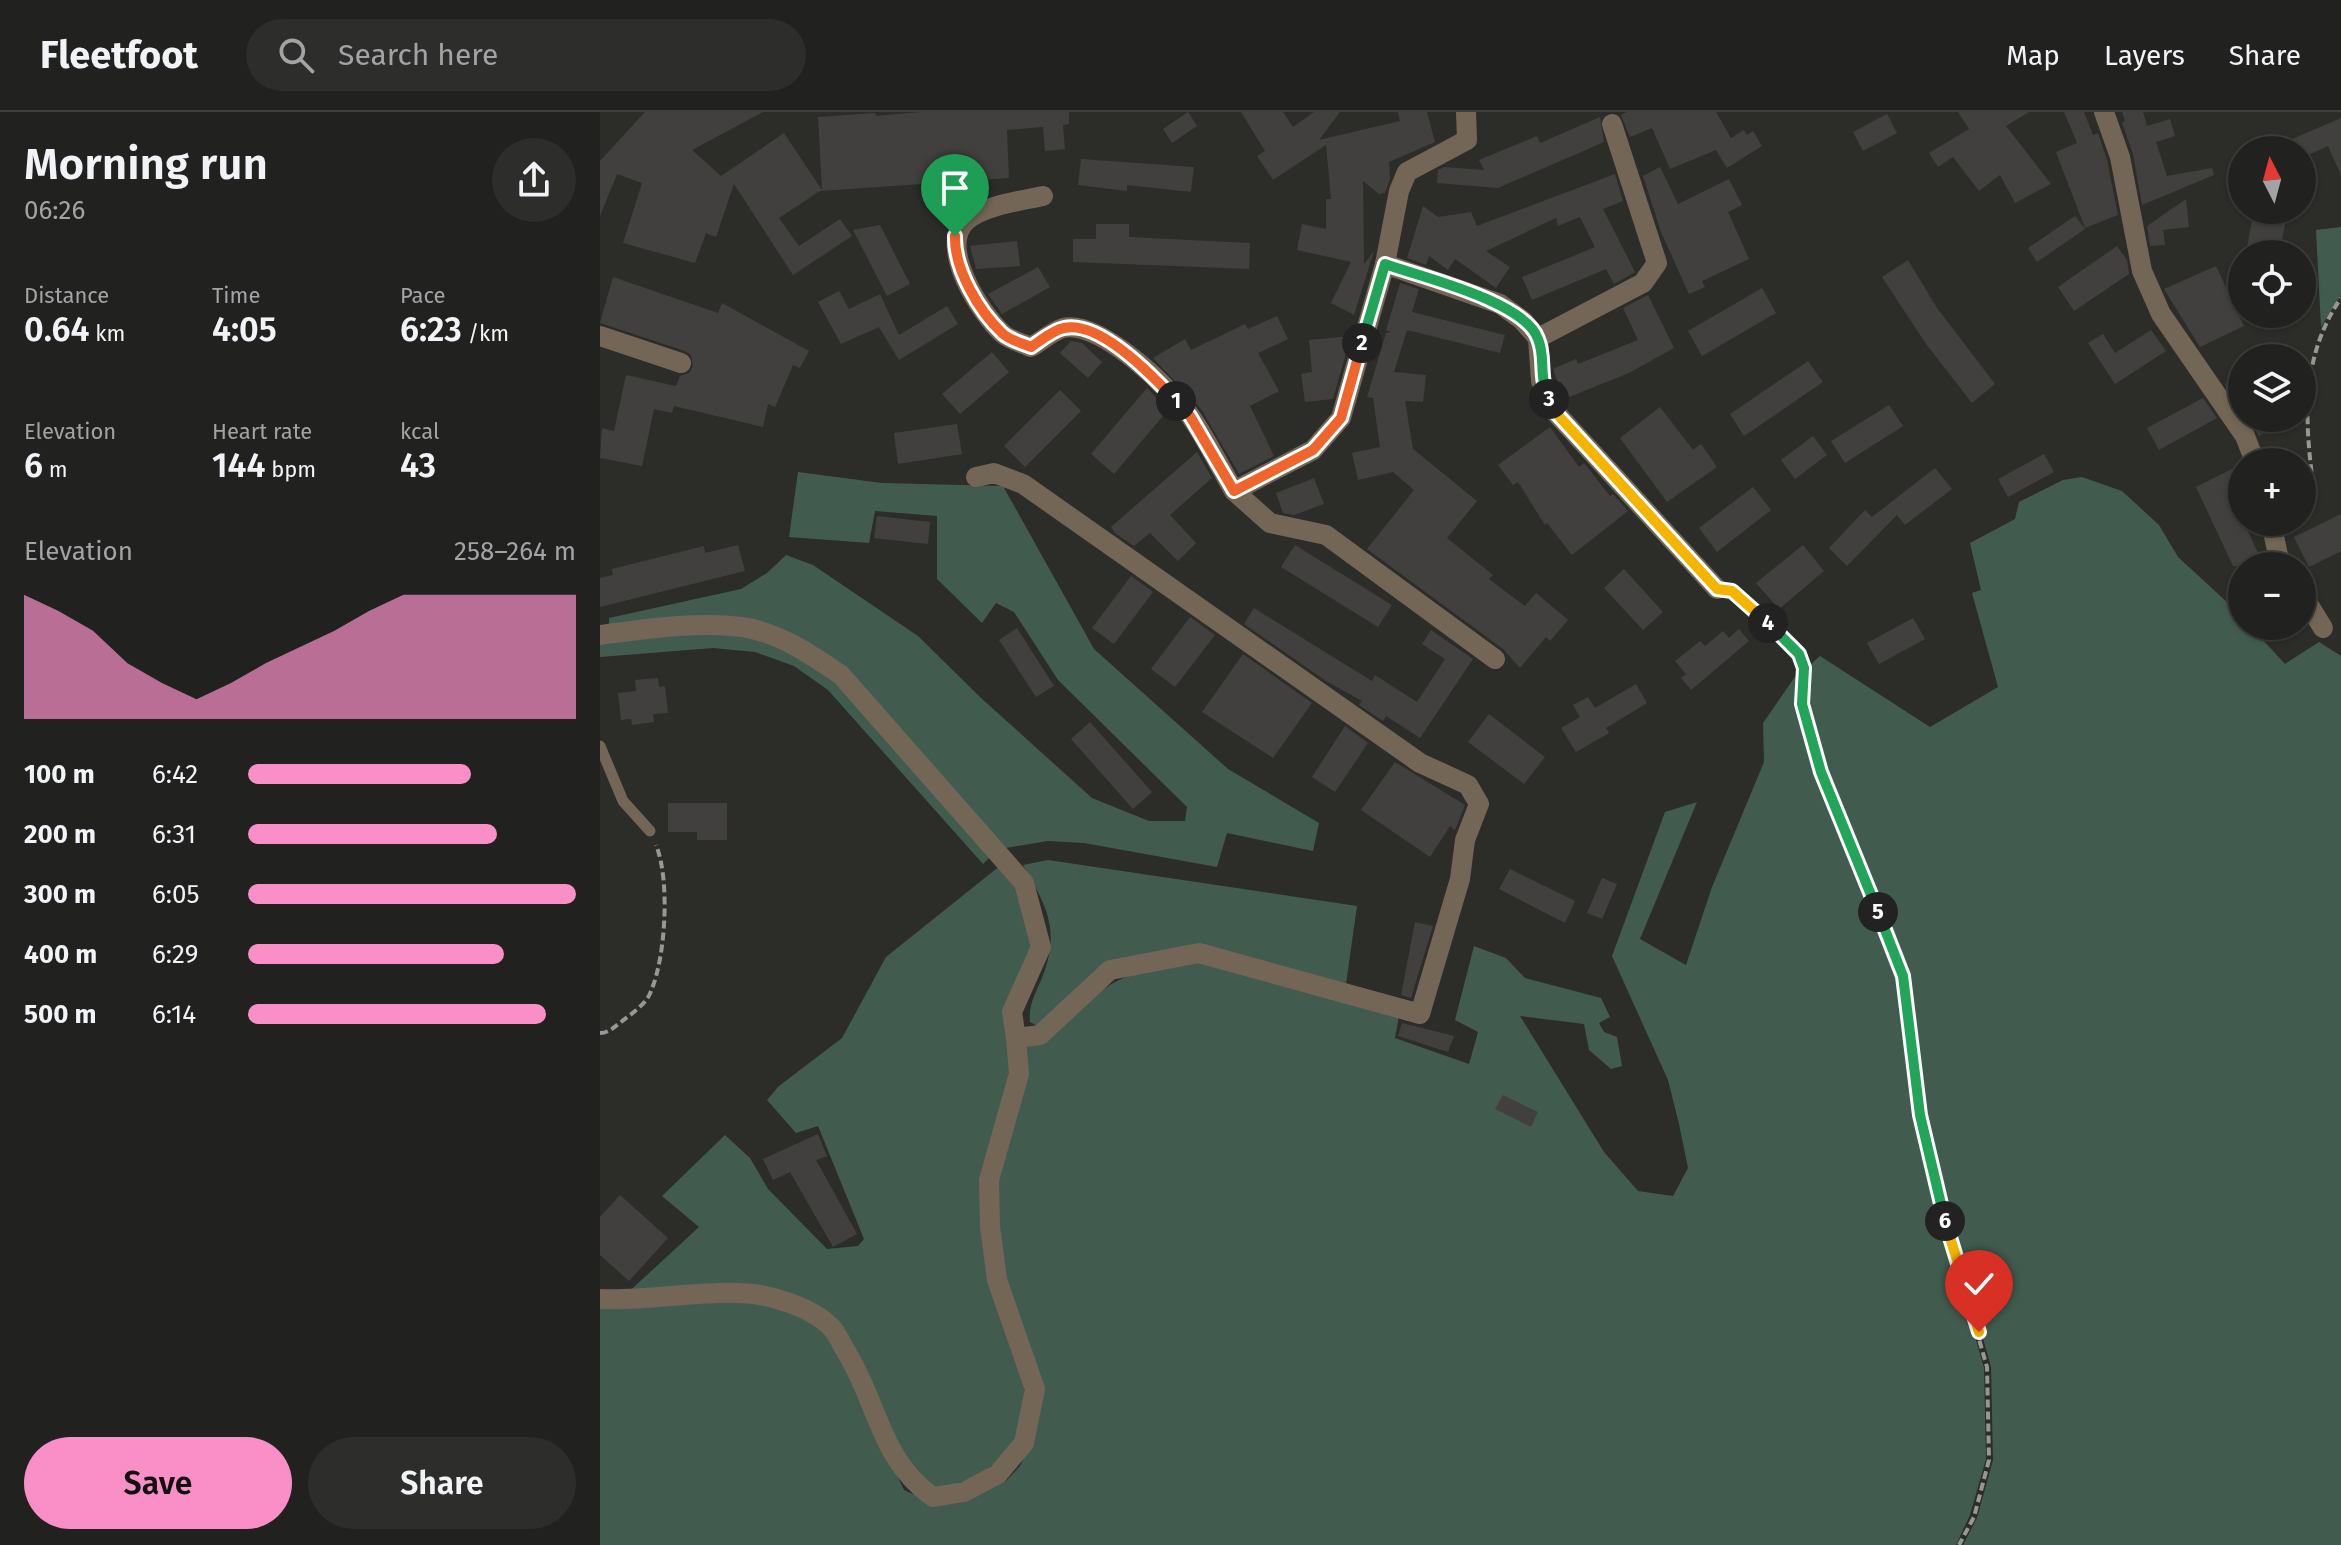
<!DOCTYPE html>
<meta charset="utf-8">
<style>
:root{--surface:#21211f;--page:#2d2e2c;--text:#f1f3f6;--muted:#a2a3a4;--line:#3e3e3d;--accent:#fa8fc8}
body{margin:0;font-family:"Fira Sans",sans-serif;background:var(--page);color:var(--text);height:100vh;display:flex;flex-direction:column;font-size:30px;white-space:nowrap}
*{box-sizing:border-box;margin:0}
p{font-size:26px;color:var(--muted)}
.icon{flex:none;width:44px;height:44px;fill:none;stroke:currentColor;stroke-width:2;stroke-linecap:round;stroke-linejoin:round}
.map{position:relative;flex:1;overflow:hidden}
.details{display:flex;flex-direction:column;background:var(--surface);width:600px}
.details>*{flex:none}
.needle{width:52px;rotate:354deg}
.tools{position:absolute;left:1628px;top:24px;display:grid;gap:16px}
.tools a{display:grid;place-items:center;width:88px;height:88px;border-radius:50%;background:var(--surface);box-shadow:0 2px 6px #0004,0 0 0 2px var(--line);font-size:40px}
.pin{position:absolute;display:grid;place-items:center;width:68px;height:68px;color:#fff;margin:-82px -34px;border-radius:50% 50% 50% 0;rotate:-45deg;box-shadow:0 0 8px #0007}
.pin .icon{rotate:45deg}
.km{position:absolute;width:40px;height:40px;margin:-20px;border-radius:50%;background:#222;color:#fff;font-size:22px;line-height:40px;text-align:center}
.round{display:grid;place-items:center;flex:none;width:84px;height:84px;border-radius:42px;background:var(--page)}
.overview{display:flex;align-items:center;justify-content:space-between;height:136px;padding:0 24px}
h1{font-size:44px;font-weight:600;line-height:60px}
.metrics{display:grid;grid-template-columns:repeat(3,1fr);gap:12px;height:136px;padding:8px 24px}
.metrics div{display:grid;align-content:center}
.metrics b{font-size:34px;font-weight:600}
.metrics small{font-size:22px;font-weight:400}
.metrics p{font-size:22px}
.chart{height:224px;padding:16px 24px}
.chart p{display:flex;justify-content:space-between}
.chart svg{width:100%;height:144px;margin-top:8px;fill:var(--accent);opacity:.7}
.action{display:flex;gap:16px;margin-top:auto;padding:16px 24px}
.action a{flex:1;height:92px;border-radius:48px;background:var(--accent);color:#111;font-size:32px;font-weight:600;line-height:92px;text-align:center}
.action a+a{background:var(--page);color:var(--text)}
ul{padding:0 24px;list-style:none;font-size:26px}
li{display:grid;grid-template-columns:128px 96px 1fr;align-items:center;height:60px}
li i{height:20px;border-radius:10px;background:var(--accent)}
header{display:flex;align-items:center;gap:48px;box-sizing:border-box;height:112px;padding:0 40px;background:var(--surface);border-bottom:2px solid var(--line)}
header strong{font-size:38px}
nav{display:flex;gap:44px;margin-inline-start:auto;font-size:28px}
.search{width:560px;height:72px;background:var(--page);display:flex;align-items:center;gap:20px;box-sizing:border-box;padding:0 28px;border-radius:44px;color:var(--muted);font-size:30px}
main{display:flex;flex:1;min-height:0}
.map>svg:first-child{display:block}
.green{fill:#415c4f}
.building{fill:#41403e}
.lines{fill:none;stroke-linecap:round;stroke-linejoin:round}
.path{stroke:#979795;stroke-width:4;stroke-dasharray:8 4;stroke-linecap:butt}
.service{stroke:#736656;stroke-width:11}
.minor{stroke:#736656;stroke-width:20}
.split-1-casing{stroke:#fff;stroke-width:16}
.split-2-casing{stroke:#fff;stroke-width:16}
.split-3-casing{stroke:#fff;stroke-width:16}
.split-4-casing{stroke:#fff;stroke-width:16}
.split-5-casing{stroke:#fff;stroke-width:16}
.split-6-casing{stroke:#fff;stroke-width:16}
.split-7-casing{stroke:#fff;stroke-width:16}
.split-1{stroke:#f0652b;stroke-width:10}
.split-2{stroke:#f0652b;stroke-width:10}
.split-3{stroke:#22a559;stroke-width:10}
.split-4{stroke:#f5b400;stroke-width:10}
.split-5{stroke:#22a559;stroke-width:10}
.split-6{stroke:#22a559;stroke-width:10}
.split-7{stroke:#f5b400;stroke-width:10}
</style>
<header>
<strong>Fleetfoot</strong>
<div class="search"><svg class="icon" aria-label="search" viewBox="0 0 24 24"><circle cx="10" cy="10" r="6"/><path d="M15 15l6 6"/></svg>Search here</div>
<nav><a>Map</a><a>Layers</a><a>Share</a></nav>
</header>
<main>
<section class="details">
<div class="overview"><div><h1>Morning run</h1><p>06:26</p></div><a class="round"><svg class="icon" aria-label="share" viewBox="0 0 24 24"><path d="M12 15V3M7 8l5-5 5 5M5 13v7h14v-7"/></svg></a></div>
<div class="metrics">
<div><p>Distance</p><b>0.64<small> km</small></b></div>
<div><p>Time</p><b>4:05</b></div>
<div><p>Pace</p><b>6:23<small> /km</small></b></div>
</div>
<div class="metrics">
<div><p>Elevation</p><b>6<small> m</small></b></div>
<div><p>Heart rate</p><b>144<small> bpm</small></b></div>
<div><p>kcal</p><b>43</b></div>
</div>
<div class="chart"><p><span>Elevation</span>258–264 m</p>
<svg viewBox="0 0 160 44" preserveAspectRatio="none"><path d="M0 44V6L10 11L20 17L30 27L40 33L50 38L60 33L70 27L80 22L90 17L100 11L110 6L120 6L130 6L140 6L150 6L160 6V44z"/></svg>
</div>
<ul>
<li><b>100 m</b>6:42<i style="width:68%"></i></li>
<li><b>200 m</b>6:31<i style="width:76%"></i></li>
<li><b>300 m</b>6:05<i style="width:100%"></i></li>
<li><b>400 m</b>6:29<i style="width:78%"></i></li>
<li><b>500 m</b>6:14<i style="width:91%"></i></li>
</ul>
<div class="action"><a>Save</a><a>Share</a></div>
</section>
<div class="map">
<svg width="1741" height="1433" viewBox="0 0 1741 1433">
<rect width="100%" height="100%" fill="#2c2c29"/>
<g class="green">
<polygon points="1741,115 1741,183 1721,215 1716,118"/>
<polygon points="198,360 282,371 403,374 494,537 628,657 719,711 713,739 627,721 617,755 484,731 448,729 400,737 256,568 172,514 9,516 9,506 141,477 167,461 186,443 213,453 318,524 381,586 492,686 549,709 585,709 587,695 458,568 414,500 396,491 382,511 337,467 337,404 275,399 269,431 189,425"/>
<polygon points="1482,365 1522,379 1559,413 1578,445 1641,503 1642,514 1650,514 1685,552 1719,530 1741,544 1741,1433 1363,1433 1377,1406 1393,1348 1391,1255 1333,1046 1316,959 1307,863 1224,659 1206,592 1208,555 1220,544 1330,615 1398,575 1372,481 1381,478 1370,431 1415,407 1419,390 1463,368"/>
<polygon points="109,521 149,523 203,543 242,575 390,745 383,752 228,578 194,554 155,540 113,536 0,545 0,530"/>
<path d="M1201,556l-3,36 20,69 82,204 16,139 22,92 46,160 2,91 -16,56 -14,30h-1356v-240l167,-4 45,18 18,15 74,156 29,13 15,-1 58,-21 14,-15 16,-34 4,-23 -3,-27 -37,-107 -6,-96 8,-46 -11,5c-8,46 -14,101 0,147 6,22 18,42 25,63 25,78 -3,122 -79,142 -30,-14 -43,-42 -55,-71 -14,-34 -32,-82 -60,-107 -39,-35 -151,-18 -200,-14l77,-71 -37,-31 63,-61 25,23 18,31 59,60 31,-3 6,-7 -46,-113 -22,7 -29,-33 12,-14 63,-48 44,-81 115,-92 20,28 13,49 -30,66 4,29 17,8c36,-10 47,-29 74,-52 30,-25 74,-30 111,-31l189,54 -4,22 74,26 9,-32 -23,-12 19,-74 32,12 19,20 76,20 9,19 -11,6 5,9 13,5 5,29 -11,3 -22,-19 -5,-26 -64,-8 84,136 34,39 35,5 15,-28 -9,-44 -11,-44 -56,-124 53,-144 32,-10 -57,137 46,26 26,-78 52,-125 -1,-39z"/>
<path d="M448,748l309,46 -11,78 -143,-38 -71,11 -93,70 -9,-5c-2,-19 7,-30 13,-47 18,-47 2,-71 -20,-110z"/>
</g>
<g class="building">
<polygon points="45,0 163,0 92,38 121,64 184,21 222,78 218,5 275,1 276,4 320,0 469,0 469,12 463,13 465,37 445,39 443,15 407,18 409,66 220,79 179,106 199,134 240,107 252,124 193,163 134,72 116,125 106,121 95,151 23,131 42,71 17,62 0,104 0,49"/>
<polygon points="588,0 597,14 572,31 563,17"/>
<polygon points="641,0 683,0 693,15 714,0 740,0 719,28 800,9 798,0 827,0 835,30 789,50 790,67 785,81 779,82 763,69 764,152 774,139 754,203 731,191 751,150 697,138 702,112 726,117 726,87 731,87 726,33 673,68 657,44 665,39"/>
<polygon points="1027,0 1116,0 1131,26 1144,18 1147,23 1153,19 1162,34 1127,56 1116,38 1070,57 1052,16 1030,25 1021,3"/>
<polygon points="1358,0 1429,0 1406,14 1451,72 1415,91 1400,63 1379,79 1353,45 1338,55 1329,41 1369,17"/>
<polygon points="1464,0 1484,0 1493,23 1498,21 1507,48 1518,103 1485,116 1456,40 1477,31"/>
<polygon points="1522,0 1543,0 1547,14 1570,7 1575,24 1556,30 1567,64 1612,56 1614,63 1542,93 1533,42 1522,11 1525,9"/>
<polygon points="1287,2 1297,21 1263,39 1253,20"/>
<polygon points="1000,5 1004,30 898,76 837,71 838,58 844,55 884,58 879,48 937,24 940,31"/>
<polygon points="1741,6 1741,63 1728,34 1702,46 1702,38 1667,38"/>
<polygon points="481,47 594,55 591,80 527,73 527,79 478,73"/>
<polygon points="1060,55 1078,92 1129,67 1142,93 1128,100 1149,147 1102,169 1105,175 1089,182 1061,120 1043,64"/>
<polygon points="1015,62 1023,89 1003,97 1035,160 1014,172 1006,157 932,188 922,165 995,135 980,105 958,114 956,106 886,139 910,155 896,176 855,147 848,158 829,144 826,153 807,146 823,94 838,105 871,100 877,114"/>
<polygon points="1586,87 1589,115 1563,118 1565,133 1550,134 1547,114"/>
<polygon points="1653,102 1686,108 1679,142 1646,142"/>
<polygon points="1475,104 1485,117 1437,150 1428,136"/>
<polygon points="496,112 529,112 529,125 650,131 649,157 473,150 473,127 496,127"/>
<polygon points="280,113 310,172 287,184 253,118"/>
<polygon points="417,129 420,154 376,157 370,134"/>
<polygon points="1517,134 1527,148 1529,162 1474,199 1458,175"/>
<polygon points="1308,148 1337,196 1395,272 1372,291 1326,232 1282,165"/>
<polygon points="1616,154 1644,214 1600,235 1564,177"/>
<polygon points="438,155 450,175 402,202 388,182"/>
<polygon points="13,165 118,201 122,191 209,239 200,256 193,253 175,295 168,292 163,315 74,294 72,301 54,297 42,354 0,346 2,316 14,319 26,263 76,274 80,264 89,261 93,254 91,243 85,239 0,211"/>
<polygon points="800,171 819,177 812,200 905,223 900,241 807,218 794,260 826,263 823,290 805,289 813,337 877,389 847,426 893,463 889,467 925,494 936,481 968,508 950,529 946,525 920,556 903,537 767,437 814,378 793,360 758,368 752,341 780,335 773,286 767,285 786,221 791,220 786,218"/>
<polygon points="1162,176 1176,201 1102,244 1088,219"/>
<polygon points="239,179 249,197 280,182 299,223 347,194 358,212 299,248 279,215 241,232 218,190"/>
<polygon points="1048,183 1074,236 1029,261 964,287 953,257 976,247 978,252 1038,228 1023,196"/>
<polygon points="677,204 688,227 658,241 679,279 650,294 674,344 639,362 601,297 553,246 585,227 591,238 645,212 648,217"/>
<polygon points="1551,218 1566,239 1515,272 1488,231 1503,222 1515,241"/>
<polygon points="751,224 733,287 705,290 701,262 712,260 709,228"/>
<polygon points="471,229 482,231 502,250 488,266 460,241"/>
<polygon points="392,240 409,260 360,302 342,282"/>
<polygon points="1208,249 1223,270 1144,324 1130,302"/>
<polygon points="1642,262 1642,293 1640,294 1625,272"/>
<polygon points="547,276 568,298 514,362 491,342"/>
<polygon points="460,278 481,299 425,355 404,334"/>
<polygon points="1603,286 1617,306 1559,338 1547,316"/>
<polygon points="1289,293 1303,314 1245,351 1231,329"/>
<polygon points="1060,295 1093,338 1101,332 1117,355 1067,390 1020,326"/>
<polygon points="1648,306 1689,306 1659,324"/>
<polygon points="357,312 362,342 298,352 294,321"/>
<polygon points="950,315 979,355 984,351 1010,384 1013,382 1028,399 972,443 947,411 945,413 918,370 913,373 898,353"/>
<polygon points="1213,324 1227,343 1195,367 1181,348"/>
<polygon points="597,340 612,366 570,403 596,431 578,449 550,421 534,434 515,421 511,415"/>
<polygon points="1444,342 1454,360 1408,385 1398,367"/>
<polygon points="1642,352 1642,382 1633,387 1664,454 1633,454 1596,375"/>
<polygon points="1335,356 1352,377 1305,413 1297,403 1247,454 1229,436 1265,398 1272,405"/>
<polygon points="714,366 724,392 694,403 683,401 676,381"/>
<polygon points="1153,375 1171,398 1117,440 1099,416"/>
<polygon points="1741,402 1741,439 1709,455 1694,425"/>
<polygon points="277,404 330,410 328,432 274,426"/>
<polygon points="138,433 145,459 0,495 0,466 13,463 12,457 104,434 105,441"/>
<polygon points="695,433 792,493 778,515 681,455"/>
<polygon points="1203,433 1224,459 1179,497 1156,471"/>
<polygon points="1024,457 1063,500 1043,518 1004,476"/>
<polygon points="531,464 553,480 514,532 492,516"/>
<polygon points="654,496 772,569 775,563 817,590 845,547 822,532 831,518 873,547 820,626 786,604 783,609 759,593 762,589 726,569 644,512"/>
<polygon points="590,505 615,523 575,575 551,557"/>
<polygon points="1313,506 1325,527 1279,552 1267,531"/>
<polygon points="417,516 454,574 436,585 399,528"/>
<polygon points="1139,517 1149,529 1091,578 1081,566 1086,562 1075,549 1100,529 1105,534 1123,519 1129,526"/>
<polygon points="643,542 712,591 673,646 602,600"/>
<polygon points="58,566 59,575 65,574 68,601 53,602 54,610 32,613 31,607 21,608 18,581 36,579 35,568"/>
<polygon points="1036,572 1047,591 1006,616 1009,621 976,640 961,616 980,605 973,593 988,585 995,596"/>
<polygon points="889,602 945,645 924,672 868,630"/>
<polygon points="490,610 552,680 533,697 471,627"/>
<polygon points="745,614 768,631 735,680 712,665"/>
<polygon points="795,650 865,693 855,718 850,714 830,745 761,698"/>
<polygon points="68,691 127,691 127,728 97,728 97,720 68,720"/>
<polygon points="910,757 975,789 965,811 899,777"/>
<polygon points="1002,766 1017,772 1002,807 987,801"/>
<polygon points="815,810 833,814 811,886 801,883"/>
<polygon points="802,911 854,924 848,940 798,924"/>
<polygon points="903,983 938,1000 931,1015 895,997"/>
<polygon points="218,1022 227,1044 216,1048 257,1122 233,1135 190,1060 173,1068 163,1047"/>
<polygon points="20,1083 68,1126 29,1169 0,1143 0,1105"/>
</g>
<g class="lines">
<g class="path">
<path d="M1702,378l11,-7c-9,-66 -11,-128 28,-185"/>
<polyline points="1134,481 1199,542 1204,556 1202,592 1221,660 1303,864 1320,1003 1341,1095 1387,1255 1389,1348 1374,1405 1359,1433"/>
<path d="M0,921c9,0 14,-6 21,-11 10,-8 26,-18 30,-31 15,-35 19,-112 5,-146"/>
</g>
<polyline class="service" points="0,634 23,689 50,719"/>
<g class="minor">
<polyline points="1504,0 1520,45 1542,159 1561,202 1645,324 1655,350"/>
<path d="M443,84c-22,5 -58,9 -76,24 -30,26 13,93 36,114 7,6 19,9 28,13 10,-6 22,-16 32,-19 37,-9 108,61 128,89 16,23 29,50 43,74l79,-41 28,-32 44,-154 14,-73 8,-19 60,-32 -1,-28"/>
<polyline points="785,152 900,192 922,208 938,226 941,269 956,301 1117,477"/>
<polyline points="0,224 81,251"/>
<polyline points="938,226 1043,171 1057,151 1012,12"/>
<polyline points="634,379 670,411 726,423 895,547"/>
<polyline points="1671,410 1678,443 1684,454"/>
<polyline points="1702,482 1723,516"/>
<path d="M0,523c46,-6 96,-14 142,-8 36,5 70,28 99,48l183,208 17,64 -29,65 4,26 24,-3 70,-65 89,-17 221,61 40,-135 5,-39 14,-36 -11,-19 -48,-22 -397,-279 -29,-11 -18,4"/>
<path d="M0,1187c49,3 124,-13 165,-3 22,5 49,14 66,31 6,6 11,18 16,26 31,51 34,108 86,144l31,-5 34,-18 26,-31 11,-54 -38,-109 -7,-54 -1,-46 30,-106 -3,-36"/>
</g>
</g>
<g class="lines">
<g class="split-1-casing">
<path id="split-1" d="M355,124c-1,33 24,75 47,97 7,7 20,10 29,14 9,-6 22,-17 33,-19 36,-8 90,49 112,73"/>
</g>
<g class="split-2-casing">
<polyline id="split-2" points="576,289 590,304 634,379 713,338 741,306 762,231"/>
</g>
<g class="split-3-casing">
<path id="split-3" d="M762,231l23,-79c36,13 140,37 153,75 8,19 0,36 11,60"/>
</g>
<g class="split-4-casing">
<polyline id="split-4" points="949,287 956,301 1117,477 1132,479 1168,511"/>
</g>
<g class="split-5-casing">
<polyline id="split-5" points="1168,511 1199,542 1204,556 1202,592 1221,660 1278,800"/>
</g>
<g class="split-6-casing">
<polyline id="split-6" points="1278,800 1303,864 1320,1003 1345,1109"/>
</g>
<g class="split-7-casing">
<polyline id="split-7" points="1345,1109 1379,1220"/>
</g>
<use href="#split-1" class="split-1"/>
<use href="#split-2" class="split-2"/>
<use href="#split-3" class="split-3"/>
<use href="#split-4" class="split-4"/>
<use href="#split-5" class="split-5"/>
<use href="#split-6" class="split-6"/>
<use href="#split-7" class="split-7"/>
</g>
</svg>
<div class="tools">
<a><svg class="needle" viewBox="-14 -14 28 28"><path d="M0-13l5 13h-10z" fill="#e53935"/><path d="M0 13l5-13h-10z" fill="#a2a3a4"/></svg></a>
<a><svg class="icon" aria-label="locate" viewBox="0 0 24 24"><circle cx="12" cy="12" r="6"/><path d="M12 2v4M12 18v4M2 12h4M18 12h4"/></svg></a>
<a><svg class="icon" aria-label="layers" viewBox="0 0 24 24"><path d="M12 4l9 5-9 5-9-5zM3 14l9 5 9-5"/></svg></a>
<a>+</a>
<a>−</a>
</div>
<div class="pin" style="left:355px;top:124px;background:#1e9e55"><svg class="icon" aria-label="arrive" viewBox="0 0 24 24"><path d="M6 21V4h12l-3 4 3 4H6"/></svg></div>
<div class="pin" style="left:1379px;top:1220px;background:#d93025"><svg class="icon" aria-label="check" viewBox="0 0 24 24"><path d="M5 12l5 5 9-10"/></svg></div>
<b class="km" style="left:576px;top:289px">1</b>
<b class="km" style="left:762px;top:231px">2</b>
<b class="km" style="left:949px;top:287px">3</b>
<b class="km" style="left:1168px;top:511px">4</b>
<b class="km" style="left:1278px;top:800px">5</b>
<b class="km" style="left:1345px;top:1109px">6</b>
</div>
</main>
